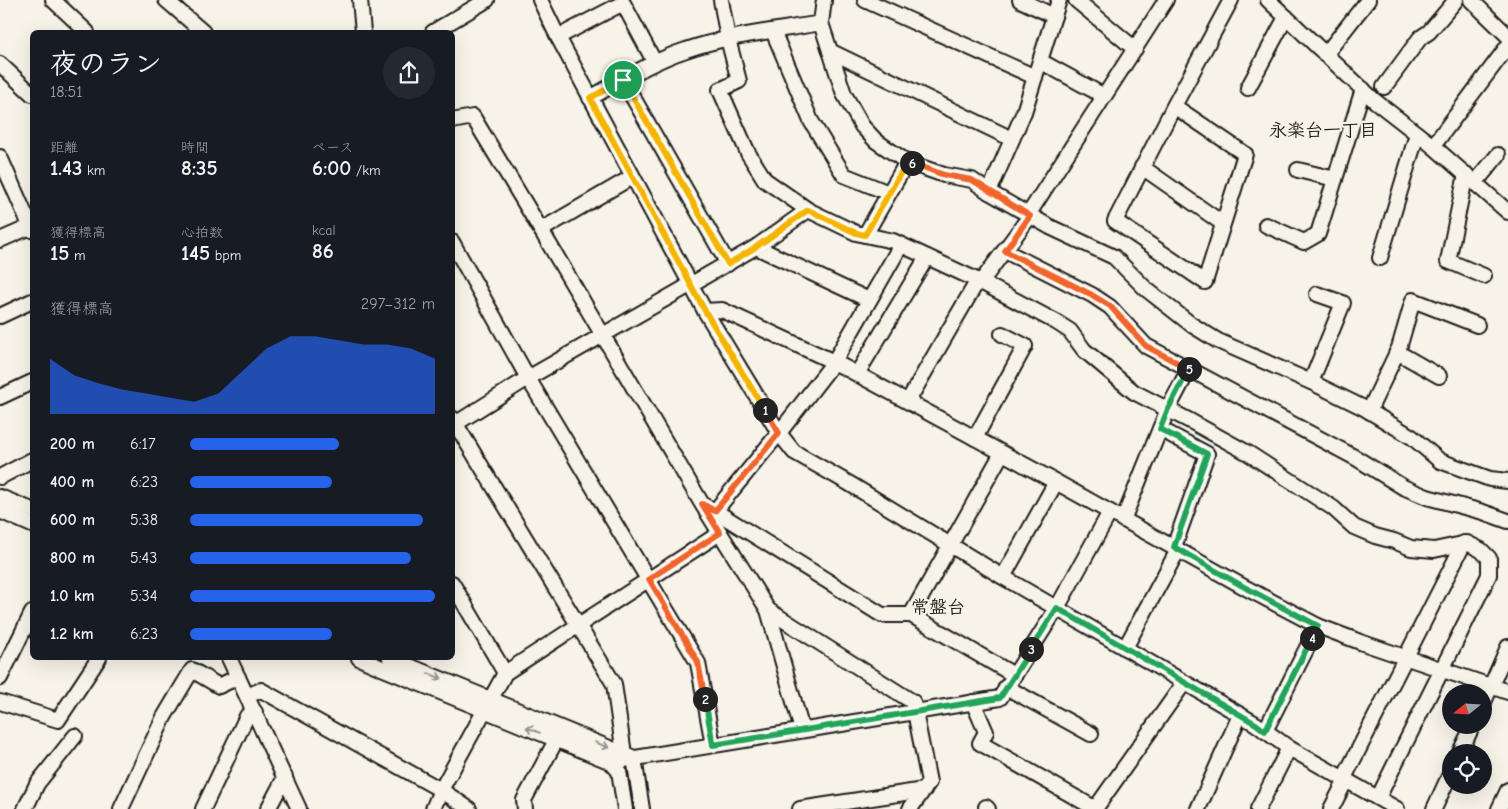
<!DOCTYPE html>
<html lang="ja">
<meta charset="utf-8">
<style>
:root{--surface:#171b24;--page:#242831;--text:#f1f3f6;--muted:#9ea1a6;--accent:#2563eb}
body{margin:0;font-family:"Comic Neue","Klee One",sans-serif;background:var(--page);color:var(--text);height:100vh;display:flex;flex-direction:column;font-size:19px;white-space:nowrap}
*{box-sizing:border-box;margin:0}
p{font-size:16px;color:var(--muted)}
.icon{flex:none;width:28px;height:28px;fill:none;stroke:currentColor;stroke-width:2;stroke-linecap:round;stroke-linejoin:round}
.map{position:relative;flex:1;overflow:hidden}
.drawer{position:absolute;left:30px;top:30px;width:425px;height:630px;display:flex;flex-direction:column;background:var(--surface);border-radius:8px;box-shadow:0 5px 20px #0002}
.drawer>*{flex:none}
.needle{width:32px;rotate:252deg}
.tools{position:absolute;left:1442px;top:684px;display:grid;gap:10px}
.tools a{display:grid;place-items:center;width:50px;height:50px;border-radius:50%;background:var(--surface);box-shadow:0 5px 20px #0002;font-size:25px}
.pin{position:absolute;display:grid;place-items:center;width:42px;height:42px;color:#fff;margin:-21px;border:2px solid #fff;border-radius:50%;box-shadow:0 1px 5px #0007}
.km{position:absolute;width:25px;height:25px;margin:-12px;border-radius:50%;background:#222;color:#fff;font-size:14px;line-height:25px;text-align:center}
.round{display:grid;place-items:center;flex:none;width:52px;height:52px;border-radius:26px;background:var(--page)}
.headline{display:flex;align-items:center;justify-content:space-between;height:85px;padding:0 20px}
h1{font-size:28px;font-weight:600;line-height:38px}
.metrics{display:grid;grid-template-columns:repeat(3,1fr);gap:8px;height:85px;padding:5px 20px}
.metrics div{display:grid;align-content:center}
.metrics b{font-size:21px;font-weight:600}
.metrics small{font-size:14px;font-weight:400}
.metrics p{font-size:14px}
.chart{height:140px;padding:10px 20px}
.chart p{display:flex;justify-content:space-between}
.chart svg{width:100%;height:90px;margin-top:5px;fill:var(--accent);opacity:.7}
ul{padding:0 20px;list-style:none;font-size:16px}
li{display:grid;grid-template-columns:80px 60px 1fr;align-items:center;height:38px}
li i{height:12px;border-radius:6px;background:var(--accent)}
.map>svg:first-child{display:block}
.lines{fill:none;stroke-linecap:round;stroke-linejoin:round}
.minor-casing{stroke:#1c1c1c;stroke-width:18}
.minor{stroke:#f7f3e8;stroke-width:14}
.oneway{stroke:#94928c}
.split-1-casing{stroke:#fff;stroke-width:10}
.split-2-casing{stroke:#fff;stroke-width:10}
.split-3-casing{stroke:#fff;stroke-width:10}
.split-4-casing{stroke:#fff;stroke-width:10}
.split-5-casing{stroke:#fff;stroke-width:10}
.split-6-casing{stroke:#fff;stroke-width:10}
.split-7-casing{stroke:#fff;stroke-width:10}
.split-1{stroke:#f5b400;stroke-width:6}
.split-2{stroke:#f0652b;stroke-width:6}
.split-3{stroke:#22a559;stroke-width:6}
.split-4{stroke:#22a559;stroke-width:6}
.split-5{stroke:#22a559;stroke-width:6}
.split-6{stroke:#f0652b;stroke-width:6}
.split-7{stroke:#f5b400;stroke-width:6}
.labels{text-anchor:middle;stroke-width:4.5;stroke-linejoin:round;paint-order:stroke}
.neighbourhood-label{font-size:18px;font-weight:bold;fill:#1c1c1c;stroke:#f7f3e8}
</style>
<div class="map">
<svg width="1508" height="809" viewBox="0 0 1508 809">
<rect width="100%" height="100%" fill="#f7f3e8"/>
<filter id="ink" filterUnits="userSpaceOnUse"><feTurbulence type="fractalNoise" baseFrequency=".02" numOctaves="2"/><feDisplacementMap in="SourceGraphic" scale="10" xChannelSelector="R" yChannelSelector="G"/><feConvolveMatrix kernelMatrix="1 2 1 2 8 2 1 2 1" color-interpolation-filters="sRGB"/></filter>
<g filter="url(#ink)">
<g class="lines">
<g class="minor-casing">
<g id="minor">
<polyline points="53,0 87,32"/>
<polyline points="166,0 203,32"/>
<polyline points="360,0 363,32"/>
<polyline points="540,0 558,37 623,3 655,63"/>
<polyline points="721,0 728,39 739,81 720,90 748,153 765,180 808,210 856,233 893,241 981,282 1056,322 1070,331 1084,350 1134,392 1192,422 1248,453 1333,508 1354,527 1375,536 1394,541 1411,548 1434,550 1467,543 1481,550 1489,558 1489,575 1378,798"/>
<polyline points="824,0 821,23 844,94 862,126 876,141 907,162 944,175 972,180 989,192 1050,227 1114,257 1146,289 1192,325 1218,341 1311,382 1364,408 1412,437 1440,461 1490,479 1508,481"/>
<polyline points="865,0 1035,77"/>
<polyline points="1020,0 1054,16"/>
<polyline points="1076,0 1135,49"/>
<polyline points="1268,0 1375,101 1433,146 1508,212"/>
<polyline points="1471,0 1508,36"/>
<polyline points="773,31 811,121 844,175 889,193"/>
<polyline points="433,32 487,0"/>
<polyline points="558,37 705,311 779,433 794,452 850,484 1003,577 1256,724 1289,748 1397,809"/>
<polyline points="830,51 1012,139"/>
<polyline points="1325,55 1368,0"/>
<polyline points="1040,61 1104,96"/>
<polyline points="0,64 32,94"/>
<polyline points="623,80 728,264"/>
<polyline points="1384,87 1420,38 1429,32 1456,0"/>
<polyline points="1248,88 1286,17"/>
<path d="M590,98c31,-17 62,-37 96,-48 43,-15 90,-19 135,-27"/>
<polyline points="1174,106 1245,154 1205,282 1115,221 1174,106 1231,0"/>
<polyline points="452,121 473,117 541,230 702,504 768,610 802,730"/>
<polyline points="1433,146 1508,46"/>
<polyline points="0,157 32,230"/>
<polyline points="1142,167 1222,223"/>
<polyline points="1298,170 1335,179"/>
<polyline points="1466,174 1448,261 1484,276"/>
<polyline points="1475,183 1498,155"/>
<polyline points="989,192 1024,112 1059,0"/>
<polyline points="1028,215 1166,0"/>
<polyline points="1266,225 1304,242 1318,234 1363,89"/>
<polyline points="541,230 632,177"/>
<polyline points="865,235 907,162"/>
<polyline points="0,240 32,226"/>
<polyline points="452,242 528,378 698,663 713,745"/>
<polyline points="756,247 869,300"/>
<polyline points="1005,251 1092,295 1110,307 1146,346 1356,458 1403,487 1427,497 1483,512 1508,521"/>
<polyline points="1380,258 1417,134"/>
<polyline points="981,282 1030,216"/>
<polyline points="705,311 722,310 834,362 857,374 1056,482 1246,588 1318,626 1363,643 1508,692"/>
<polyline points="0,316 32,301"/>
<polyline points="1397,352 1439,376"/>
<polyline points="857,374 927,257"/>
<polyline points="1311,382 1343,303 1317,294"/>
<polyline points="0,397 32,382"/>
<polyline points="908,401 978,280"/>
<polyline points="1369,411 1399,348 1413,300 1477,325"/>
<polyline points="452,418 614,684 624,754"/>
<polyline points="452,426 528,378 756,247 808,210"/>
<polyline points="1160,429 1207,454 1174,547"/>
<polyline points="975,438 1025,346 1002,334"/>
<polyline points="0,477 32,460"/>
<polyline points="0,497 32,510"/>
<polyline points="703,505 715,511 882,615 911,615 1014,675"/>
<polyline points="0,511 32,525"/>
<polyline points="715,511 779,433 834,362 901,245"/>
<polyline points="1123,520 1168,409 1189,369"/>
<polyline points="1003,577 1056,482"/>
<polyline points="452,583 505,673"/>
<polyline points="768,610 913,702 929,782 910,809"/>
<polyline points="911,615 1002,453"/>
<polyline points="1125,648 1178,550"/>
<polyline points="229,658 299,809"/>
<polyline points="359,658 384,669 611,762 619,771 625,809"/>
<polyline points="390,658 634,758 642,809"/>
<polyline points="0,678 32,613"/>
<polyline points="1006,687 1091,734"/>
<polyline points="247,696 261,690 441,790 469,809"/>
<polyline points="0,702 58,720 99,658"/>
<polyline points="973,702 986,732 980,743 1096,809"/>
<polyline points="1484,702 1508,647"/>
<polyline points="1265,731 1318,626"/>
<polyline points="1460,752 1473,725"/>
<polyline points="611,762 1000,698 1057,608 1110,512"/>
<polyline points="1344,778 1464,543"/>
<polyline points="986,807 988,809"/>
<polyline points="25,809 37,784 75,736"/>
<polyline points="121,809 164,717 192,670 219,686 238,677"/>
<polyline points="203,809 247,716 255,712"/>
<polyline points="268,809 285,777"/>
<polyline points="433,809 441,790 505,673 720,533"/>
<polyline points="525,809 524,800 561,731"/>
<polyline points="800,809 924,790"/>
<polyline points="1095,809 1184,683"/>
<polyline points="1198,809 1240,715"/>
<polyline points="1258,809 1289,748"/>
<polyline points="1331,809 1346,780"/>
<polyline points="1434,809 1451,772"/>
<polyline points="1499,809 1508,790"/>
</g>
</g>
<use href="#minor" class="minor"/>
</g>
<defs><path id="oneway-shaft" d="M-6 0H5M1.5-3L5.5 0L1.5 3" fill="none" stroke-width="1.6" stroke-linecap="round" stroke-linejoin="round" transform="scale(1.25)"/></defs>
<g class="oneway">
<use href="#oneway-shaft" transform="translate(435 676) rotate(22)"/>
<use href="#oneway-shaft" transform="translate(533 730) rotate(-158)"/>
<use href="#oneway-shaft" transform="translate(602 745) rotate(22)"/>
</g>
</g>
<g class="lines" filter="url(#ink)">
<g class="split-1-casing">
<polyline id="split-1" points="623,80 590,98 705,311 765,410"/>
</g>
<g class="split-2-casing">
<polyline id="split-2" points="705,699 698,662 649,579 720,533 702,504 715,511 779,433 765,410"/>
</g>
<g class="split-3-casing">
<polyline id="split-3" points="705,699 713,745 1000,698 1031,649"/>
</g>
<g class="split-4-casing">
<polyline id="split-4" points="1031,649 1057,608 1256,724 1265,731 1312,638"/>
</g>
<g class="split-5-casing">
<polyline id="split-5" points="1189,369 1168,409 1160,429 1207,454 1174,547 1246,588 1318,626 1312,638"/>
</g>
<g class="split-6-casing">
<polyline id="split-6" points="912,163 944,175 972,180 1030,216 1005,251 1092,295 1110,306 1146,346 1189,369"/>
</g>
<g class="split-7-casing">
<polyline id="split-7" points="623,80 728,264 756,247 808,210 856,233 865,235 907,162 912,163"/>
</g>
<use href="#split-1" class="split-1"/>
<use href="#split-2" class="split-2"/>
<use href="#split-3" class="split-3"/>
<use href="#split-4" class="split-4"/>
<use href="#split-5" class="split-5"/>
<use href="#split-6" class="split-6"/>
<use href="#split-7" class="split-7"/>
</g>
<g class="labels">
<g class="neighbourhood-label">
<text x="1323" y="136">永楽台一丁目</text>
<text x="938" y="613">常盤台</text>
</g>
</g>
</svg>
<div class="tools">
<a><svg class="needle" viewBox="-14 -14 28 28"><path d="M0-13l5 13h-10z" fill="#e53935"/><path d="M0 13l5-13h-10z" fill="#9ea1a6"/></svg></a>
<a><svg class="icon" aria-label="locate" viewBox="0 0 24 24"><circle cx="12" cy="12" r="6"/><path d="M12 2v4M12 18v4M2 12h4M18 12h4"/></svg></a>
</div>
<div class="pin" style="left:623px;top:80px;background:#1e9e55"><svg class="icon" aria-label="arrive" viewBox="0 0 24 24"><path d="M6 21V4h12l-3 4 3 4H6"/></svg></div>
<b class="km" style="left:765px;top:410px">1</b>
<b class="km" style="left:705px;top:699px">2</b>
<b class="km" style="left:1031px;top:649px">3</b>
<b class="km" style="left:1312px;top:638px">4</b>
<b class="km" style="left:1189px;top:369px">5</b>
<b class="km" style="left:912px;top:163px">6</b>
<section class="drawer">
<div class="headline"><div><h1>夜のラン</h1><p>18:51</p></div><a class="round"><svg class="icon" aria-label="share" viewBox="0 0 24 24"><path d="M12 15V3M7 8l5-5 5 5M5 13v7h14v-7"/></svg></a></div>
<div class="metrics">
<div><p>距離</p><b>1.43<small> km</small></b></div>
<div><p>時間</p><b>8:35</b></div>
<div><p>ペース</p><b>6:00<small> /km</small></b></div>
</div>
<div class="metrics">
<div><p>獲得標高</p><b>15<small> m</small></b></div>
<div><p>心拍数</p><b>145<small> bpm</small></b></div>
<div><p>kcal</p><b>86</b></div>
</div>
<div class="chart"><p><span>獲得標高</span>297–312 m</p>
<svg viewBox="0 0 160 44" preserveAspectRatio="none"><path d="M0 44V17L10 25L20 29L30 32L40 34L50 36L60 38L70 34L80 23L90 12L100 6L110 6L120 8L130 10L140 10L150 12L160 17V44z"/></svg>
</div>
<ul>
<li><b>200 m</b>6:17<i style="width:61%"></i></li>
<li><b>400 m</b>6:23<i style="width:58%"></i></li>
<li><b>600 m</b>5:38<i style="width:95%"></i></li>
<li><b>800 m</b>5:43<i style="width:90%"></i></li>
<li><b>1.0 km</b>5:34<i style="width:100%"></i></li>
<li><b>1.2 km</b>6:23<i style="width:58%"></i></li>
</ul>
</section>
</div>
